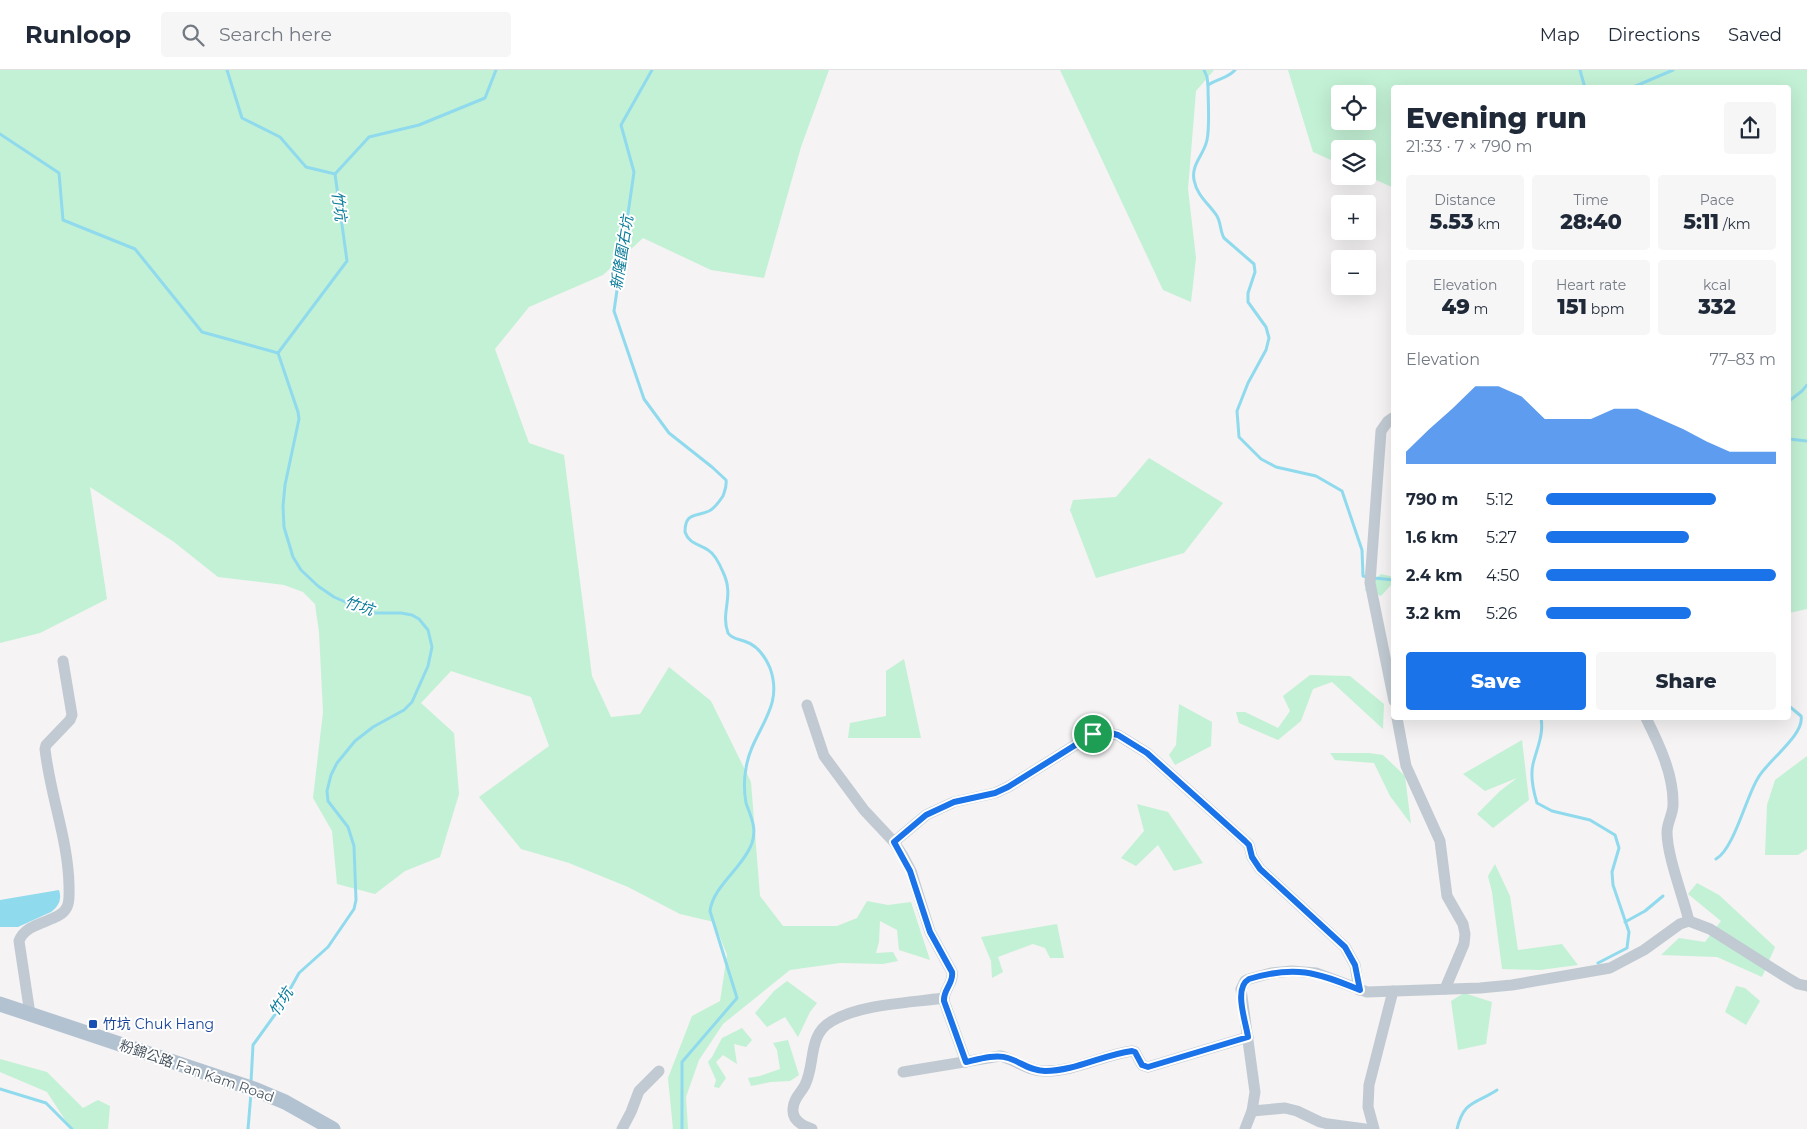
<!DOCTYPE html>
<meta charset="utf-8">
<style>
:root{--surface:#fff;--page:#f6f6f7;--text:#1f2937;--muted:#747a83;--line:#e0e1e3;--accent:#1a73e8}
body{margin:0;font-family:Montserrat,"Noto Sans TC",sans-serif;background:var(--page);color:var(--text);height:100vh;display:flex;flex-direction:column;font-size:19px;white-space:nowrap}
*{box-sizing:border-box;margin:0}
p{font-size:16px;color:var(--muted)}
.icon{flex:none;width:28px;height:28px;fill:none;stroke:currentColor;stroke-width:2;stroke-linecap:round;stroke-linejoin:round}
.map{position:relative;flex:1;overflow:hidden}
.panel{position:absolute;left:1391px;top:15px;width:400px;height:635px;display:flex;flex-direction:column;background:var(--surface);border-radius:5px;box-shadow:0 5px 20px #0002}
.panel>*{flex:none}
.controls{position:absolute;left:1331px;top:15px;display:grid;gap:10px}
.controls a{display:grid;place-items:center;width:45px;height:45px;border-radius:5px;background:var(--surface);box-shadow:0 5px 20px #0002;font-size:25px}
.pin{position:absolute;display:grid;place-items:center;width:42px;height:42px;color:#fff;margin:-21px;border:2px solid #fff;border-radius:50%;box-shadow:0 1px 5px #0007}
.round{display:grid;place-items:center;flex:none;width:52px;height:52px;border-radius:5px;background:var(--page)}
.overview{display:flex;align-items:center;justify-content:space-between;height:85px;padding:0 15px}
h1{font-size:28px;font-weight:800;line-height:38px}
.metrics{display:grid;grid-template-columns:repeat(3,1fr);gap:8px;height:85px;padding:5px 15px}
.metrics div{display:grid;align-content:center;border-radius:5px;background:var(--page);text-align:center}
.metrics b{font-size:21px;font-weight:800}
.metrics small{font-size:14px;font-weight:400}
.metrics p{font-size:14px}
.chart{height:140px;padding:10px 15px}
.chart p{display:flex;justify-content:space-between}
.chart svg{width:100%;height:90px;margin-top:5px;fill:var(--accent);opacity:.7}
.action{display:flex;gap:10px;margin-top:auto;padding:10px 15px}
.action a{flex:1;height:58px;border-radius:5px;background:var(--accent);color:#fff;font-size:20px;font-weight:800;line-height:58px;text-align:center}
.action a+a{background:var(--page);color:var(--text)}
ul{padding:0 15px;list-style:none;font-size:16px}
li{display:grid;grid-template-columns:80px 60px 1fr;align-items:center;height:38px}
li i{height:12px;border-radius:6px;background:var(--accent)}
header{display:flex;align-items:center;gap:30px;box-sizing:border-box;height:70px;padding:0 25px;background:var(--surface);border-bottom:1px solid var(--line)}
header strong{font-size:24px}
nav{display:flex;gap:28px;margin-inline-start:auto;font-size:18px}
.search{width:350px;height:45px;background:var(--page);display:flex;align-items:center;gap:12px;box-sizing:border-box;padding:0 18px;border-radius:5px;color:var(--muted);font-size:19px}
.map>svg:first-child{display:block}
.green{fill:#c3f1d5;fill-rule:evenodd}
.water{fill:#90daee}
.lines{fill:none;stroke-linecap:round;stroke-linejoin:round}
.stream{stroke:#90daee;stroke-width:3}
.minor{stroke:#c1cad2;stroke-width:11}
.major{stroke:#b3c2d1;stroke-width:15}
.route-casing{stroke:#fff;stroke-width:10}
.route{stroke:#1a73e8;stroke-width:6}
.transit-dot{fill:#1a4fb4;stroke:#fff;stroke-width:2}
.labels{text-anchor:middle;stroke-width:4;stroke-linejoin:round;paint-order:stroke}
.transit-label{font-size:14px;fill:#164399;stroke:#fff;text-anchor:start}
.street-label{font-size:14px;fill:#4a5661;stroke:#fff}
.water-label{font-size:15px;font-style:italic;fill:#0c7c9b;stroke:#fff}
</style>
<header>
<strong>Runloop</strong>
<div class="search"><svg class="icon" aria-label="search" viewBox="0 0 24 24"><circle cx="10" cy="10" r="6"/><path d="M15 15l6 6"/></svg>Search here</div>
<nav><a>Map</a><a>Directions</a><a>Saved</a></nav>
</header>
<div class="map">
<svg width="1807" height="1059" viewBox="0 0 1807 1059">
<rect width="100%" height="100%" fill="#f5f3f3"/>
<g class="green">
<polygon points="0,0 829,0 801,77 764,208 711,200 643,168 603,205 529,237 495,279 529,373 564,385 592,606 611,647 640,644 669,597 711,631 751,712 760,826 783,856 837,856 857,848 867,831 888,835 911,832 930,890 899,880 897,860 880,851 879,872 876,883 893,882 898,891 883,894 840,893 790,900 723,954 699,990 686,1027 688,1059 673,1059 668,1008 692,946 720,931 727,885 714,852 680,844 628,817 569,793 521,779 479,727 549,676 531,627 451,601 421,633 454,663 459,724 440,787 405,801 375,824 337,814 332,761 313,728 323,642 319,562 315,534 303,522 284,515 218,507 174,472 90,417 107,529 40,563 0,573"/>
<polygon points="1060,0 1214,0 1196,21 1188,119 1196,188 1191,232 1163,220"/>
<path d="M1288,0h519v539l-18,4v-525h-395v100l-27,-12 1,-27h-28v15l-27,-12zM1340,24h28v27h-28z"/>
<polygon points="1149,388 1223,433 1184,483 1096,508 1070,440 1073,430 1116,427"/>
<polygon points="1381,504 1394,507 1394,515 1391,515 1381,526 1364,520"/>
<polygon points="904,589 921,668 848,668 850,653 886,646 886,601"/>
<polygon points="1310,605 1350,606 1384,634 1383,659 1332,612 1313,619 1301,651 1278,670 1239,653 1236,642 1245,642 1278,658 1290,641 1283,626"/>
<polygon points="1179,634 1212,652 1211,676 1175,695 1169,685 1176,675"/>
<polygon points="1522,670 1529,730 1493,758 1477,744 1500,721 1517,708 1485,721 1463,704"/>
<polygon points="1330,683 1369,683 1383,685 1405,706 1411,754 1390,726 1374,693 1335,690"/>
<polygon points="1807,686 1807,779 1798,785 1765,785 1767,735 1775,710"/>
<polygon points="1137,734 1168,742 1203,793 1174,801 1158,775 1136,796 1121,788 1144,761"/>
<polygon points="1495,794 1510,826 1518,880 1562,874 1578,895 1540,900 1502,899 1492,822 1488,806"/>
<polygon points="1697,813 1719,825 1775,877 1762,907 1717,887 1661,885 1679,868 1705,872 1721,851 1688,824"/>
<polygon points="1057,854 1064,888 1050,888 1045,878 1033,874 998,887 1003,902 992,908 991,891 981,867"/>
<polygon points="787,911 817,933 810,942 798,967 785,947 767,957 755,943 774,921"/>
<polygon points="1736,916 1745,918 1760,931 1746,955 1725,942"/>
<polygon points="1464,923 1492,932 1486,974 1458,980 1451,931"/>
<polygon points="742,958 752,970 746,977 734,974 737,994 723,985 716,992 726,1008 719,1018 714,1017 716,1010 708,992 712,987 722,968"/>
<polygon points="788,970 799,1005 790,1011 771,1012 751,1016 748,1008 760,1006 780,999 777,980 773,973"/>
<polygon points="0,989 47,1002 83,1038 98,1030 110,1036 108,1059 71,1059 47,1022 0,1002"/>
</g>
<path class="water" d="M59,820c3,9 0,16 -8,22l-33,15h-18v-27z"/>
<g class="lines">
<g class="stream">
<polyline points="227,0 242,48 280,67 306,97 335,104 347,191 278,283 298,342 299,349 285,415 283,436 284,457 293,487 301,500 318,516 334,527 370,543 401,543 412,545 419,549 428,560 432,577 428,596 412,632 404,640 373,657 355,671 337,693 331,705 327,721 328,731 348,757 354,776 356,830 354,839 328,877 299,903 279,939 253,975 251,1012"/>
<path d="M652,0l-31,55 13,47 -20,139 30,88 25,34 43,34 14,13c1,6 -1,10 -3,16 -4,6 -8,12 -14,15 -13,6 -24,1 -24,21 4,12 14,12 23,18 7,4 12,15 15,22 12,25 -3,39 5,61 4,6 10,6 16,8 13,4 21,15 26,27 15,41 -18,62 -24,100 -2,11 -2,24 0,35 5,14 11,25 6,40 -9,25 -39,43 -42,68l27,87 -55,64v67"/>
<polyline points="1204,0 1207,7 1208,15"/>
<path d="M1235,0c-8,9 -17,8 -27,15 0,15 2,42 -1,55 -3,15 -16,24 -13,40 3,16 15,24 23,36 4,7 3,15 7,22l30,26 1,8 -7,21v9l18,25 3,11 -3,12 -18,33 -11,28 2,26 22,22 15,8 40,9 26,15 20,59 1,26 4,1"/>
<polyline points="1580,0 1585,18"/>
<polyline points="1631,18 1673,0"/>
<polyline points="0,64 59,103 63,150 135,179 202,262 278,283"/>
<polyline points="335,104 369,67 419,55 485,28 496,0"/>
<polyline points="1789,331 1802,321 1807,315"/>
<polyline points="1789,369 1807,371"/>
<polyline points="1374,508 1394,510"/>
<path d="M1541,648c3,16 -4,30 -8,46 -3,13 0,26 4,39l15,8 38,9 25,15 4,13 -7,24 1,13 16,47 -2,16 -29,15"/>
<path d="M1716,789c18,-10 30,-62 42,-81 9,-17 47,-43 43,-62l-12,-10"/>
<polyline points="1625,852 1645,841 1663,826"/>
<polyline points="0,1019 46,1033 72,1059"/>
<polyline points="248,1059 251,1023"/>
<path d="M1457,1059c7,-29 19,-25 40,-39"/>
</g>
<g class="minor">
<polyline points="1394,347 1388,351 1381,361 1370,513 1394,631"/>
<path d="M807,635l17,51 40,54 30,32 9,14 8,15 19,61 22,40c2,11 -9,18 -8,29l22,61"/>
<polyline points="1397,648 1406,696 1440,771 1447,826 1463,854 1465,864 1464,874 1445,919"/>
<path d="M1646,648c13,26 28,57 27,87 0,9 -6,18 -6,27 0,24 16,64 22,89"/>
<polyline points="894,772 926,745 954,732 995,723 1008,717 1093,664 1106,663 1118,665 1147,683 1245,771 1249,775 1252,787 1260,799 1345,877 1355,895 1359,920"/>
<path d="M30,944l-11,-73c8,-21 41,-18 48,-34 3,-6 2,-15 2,-22 -1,-46 -19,-90 -24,-136l1,-4 24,-25 2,-5 -9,-54"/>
<path d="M903,1002l97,-16c15,3 27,15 44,15 31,1 58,-16 88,-20l3,1 7,13 6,2 100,-30"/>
<polyline points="1252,1041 1285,1038 1297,1041 1320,1052 1328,1054 1365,1059"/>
<polyline points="622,1059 631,1042 639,1021 659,1001"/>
<path d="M812,1059c-9,-3 -20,-9 -19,-20 0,-10 8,-16 12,-24 11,-22 2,-50 27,-64 29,-17 77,-18 111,-23"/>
<polyline points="1245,1059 1252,1041 1255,1022 1241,919 1245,911 1249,909 1271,903 1292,901 1316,903 1367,922 1480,918 1512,915 1610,898 1644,880 1680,854 1689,851 1710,859 1786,907 1798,914 1807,916"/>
<polyline points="1374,1059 1368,1037 1369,1015 1393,921"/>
</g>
<polyline class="major" points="0,934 254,1019 285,1032 333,1059"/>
</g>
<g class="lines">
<g class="route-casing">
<path id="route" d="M1106,662l12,3 29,18 98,88 4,4 3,12 8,12 85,78 10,18 5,25c-44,-18 -65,-25 -111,-11 -16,9 -3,43 -1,58l-100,30 -6,-2 -7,-13 -3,-1c-30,4 -57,20 -87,20 -15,0 -24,-9 -37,-13 -12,-4 -29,1 -42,4l-22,-61c-1,-11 10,-18 8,-29l-22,-40 -20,-61 -16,-29 32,-27 28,-13 41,-9 13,-6 85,-53z"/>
</g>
<use href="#route" class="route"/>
</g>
<rect class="transit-dot" x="88" y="949" width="10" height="10" rx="2.5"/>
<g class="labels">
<g class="transit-label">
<text x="103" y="959">竹坑 Chuk Hang</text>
</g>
<g class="street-label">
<text transform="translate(197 1001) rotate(19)" y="5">粉錦公路 Fan Kam Road</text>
</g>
<g class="water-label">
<text transform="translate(339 136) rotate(83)" y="5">竹坑</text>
<text transform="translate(622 183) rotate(-81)" y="5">新隆圍右坑</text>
<text transform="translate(359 536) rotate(18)" y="5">竹坑</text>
<text transform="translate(281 932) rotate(-57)" y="5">竹坑</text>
</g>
</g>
</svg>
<div class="controls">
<a><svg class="icon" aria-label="locate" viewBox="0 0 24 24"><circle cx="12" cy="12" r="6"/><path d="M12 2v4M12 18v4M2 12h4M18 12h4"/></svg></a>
<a><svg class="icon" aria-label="layers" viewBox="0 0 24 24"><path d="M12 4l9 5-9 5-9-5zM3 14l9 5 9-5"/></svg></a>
<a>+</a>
<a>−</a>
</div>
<div class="pin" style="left:1093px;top:664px;background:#1e9e55"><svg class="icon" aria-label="arrive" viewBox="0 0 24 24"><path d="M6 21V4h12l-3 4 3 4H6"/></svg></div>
<section class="panel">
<div class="overview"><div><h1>Evening run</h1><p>21:33 · 7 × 790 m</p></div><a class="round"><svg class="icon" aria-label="share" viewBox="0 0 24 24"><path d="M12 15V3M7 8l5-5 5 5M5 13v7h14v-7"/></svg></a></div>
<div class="metrics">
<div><p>Distance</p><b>5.53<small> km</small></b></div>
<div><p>Time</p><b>28:40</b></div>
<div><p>Pace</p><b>5:11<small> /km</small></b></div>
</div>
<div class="metrics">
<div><p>Elevation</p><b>49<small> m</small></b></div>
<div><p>Heart rate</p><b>151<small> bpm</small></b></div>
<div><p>kcal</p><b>332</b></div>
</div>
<div class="chart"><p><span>Elevation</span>77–83 m</p>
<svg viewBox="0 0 160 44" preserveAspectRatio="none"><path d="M0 44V38L10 27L20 17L30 6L40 6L50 11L60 22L70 22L80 22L90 17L100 17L110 22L120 27L130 33L140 38L150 38L160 38V44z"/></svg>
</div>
<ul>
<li><b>790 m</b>5:12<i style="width:74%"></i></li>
<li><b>1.6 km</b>5:27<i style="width:62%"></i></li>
<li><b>2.4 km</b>4:50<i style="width:100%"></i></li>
<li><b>3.2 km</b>5:26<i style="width:63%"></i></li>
</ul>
<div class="action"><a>Save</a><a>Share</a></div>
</section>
</div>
